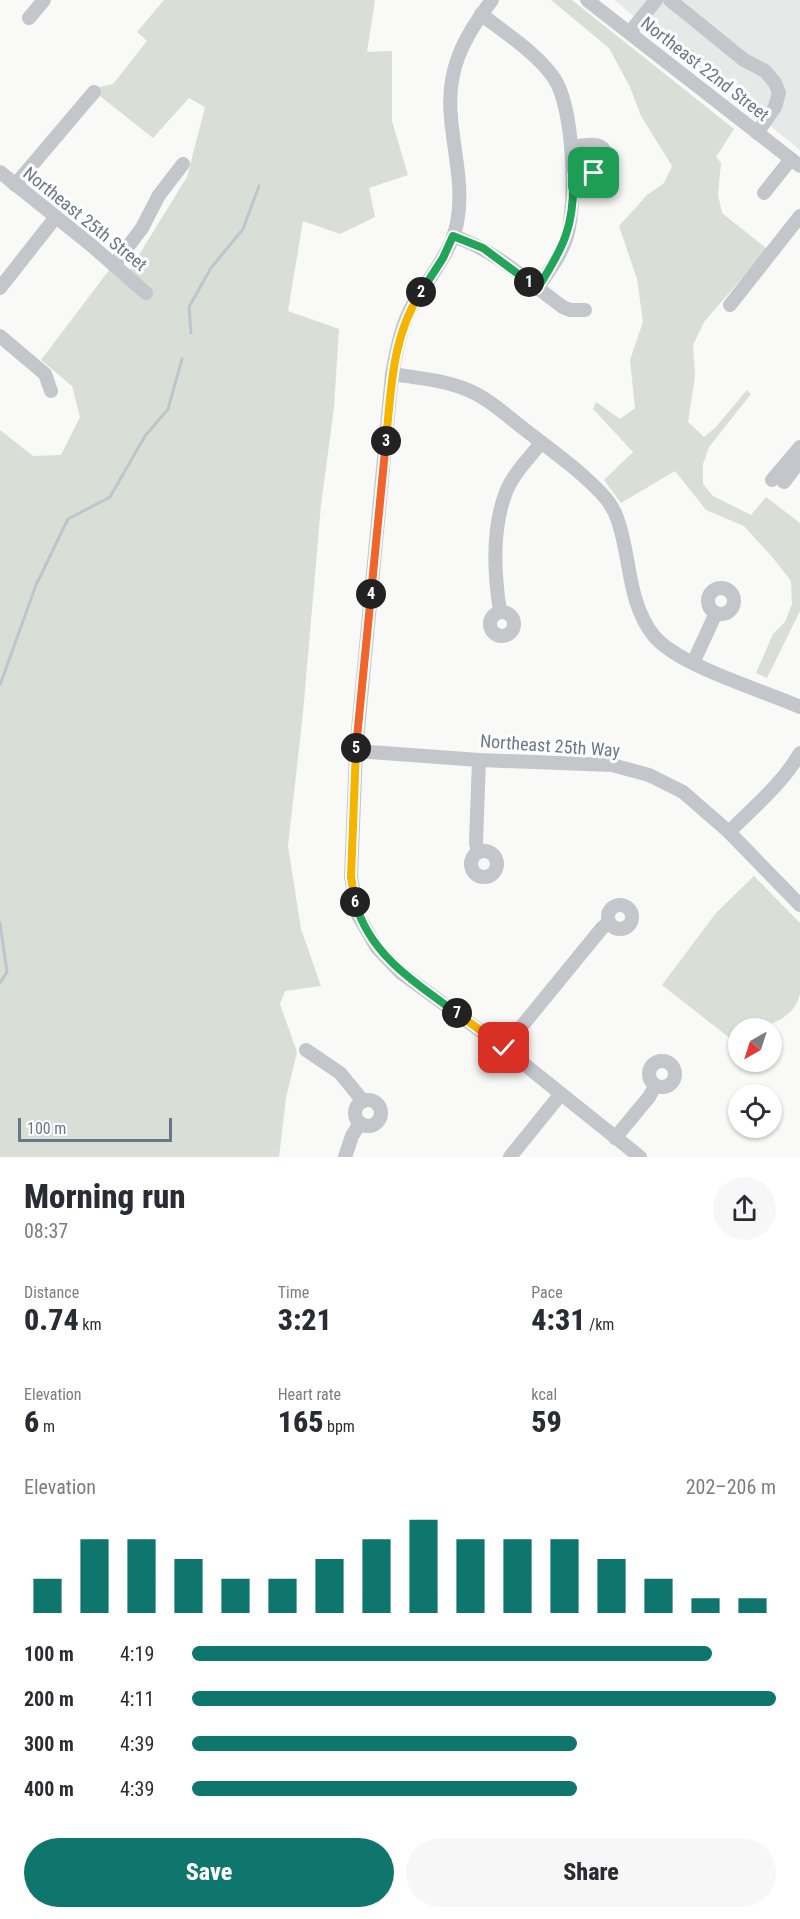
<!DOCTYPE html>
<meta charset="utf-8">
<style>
:root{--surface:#fff;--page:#f7f7f7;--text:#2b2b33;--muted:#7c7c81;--accent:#0f766e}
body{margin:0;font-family:"Roboto Condensed",sans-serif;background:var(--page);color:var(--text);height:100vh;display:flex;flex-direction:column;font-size:22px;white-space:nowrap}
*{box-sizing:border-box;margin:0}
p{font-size:20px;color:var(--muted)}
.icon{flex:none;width:33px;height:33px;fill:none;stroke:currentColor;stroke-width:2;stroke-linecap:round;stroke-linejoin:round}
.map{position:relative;height:1157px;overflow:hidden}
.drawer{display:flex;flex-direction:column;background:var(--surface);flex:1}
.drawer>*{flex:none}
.needle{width:39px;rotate:219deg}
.tools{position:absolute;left:728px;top:1018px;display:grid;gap:12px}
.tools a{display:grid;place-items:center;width:54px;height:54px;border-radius:50%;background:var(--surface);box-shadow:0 2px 4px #0004;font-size:30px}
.scale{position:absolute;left:18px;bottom:15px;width:154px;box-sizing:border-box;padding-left:6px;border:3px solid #6a7787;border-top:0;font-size:16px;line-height:21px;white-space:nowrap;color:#6a7787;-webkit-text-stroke:4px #fff;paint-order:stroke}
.pin{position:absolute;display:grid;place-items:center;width:51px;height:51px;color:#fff;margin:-26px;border-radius:12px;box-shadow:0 3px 9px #0006}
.km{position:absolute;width:30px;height:30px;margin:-15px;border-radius:50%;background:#222;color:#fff;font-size:16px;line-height:30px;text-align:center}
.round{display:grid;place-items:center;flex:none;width:63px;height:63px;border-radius:32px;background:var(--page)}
.headline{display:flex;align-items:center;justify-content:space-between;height:102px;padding:0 24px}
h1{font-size:33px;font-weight:800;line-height:45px}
.figures{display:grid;grid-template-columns:repeat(3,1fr);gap:9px;height:102px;padding:6px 24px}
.figures div{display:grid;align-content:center}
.figures b{font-size:30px;font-weight:800}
.figures small{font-size:16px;font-weight:400}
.figures p{font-size:16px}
.chart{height:168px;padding:12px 24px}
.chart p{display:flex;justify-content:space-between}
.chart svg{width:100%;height:108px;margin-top:6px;stroke:var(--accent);stroke-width:6}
.button{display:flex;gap:12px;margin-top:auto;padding:12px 24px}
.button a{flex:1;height:69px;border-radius:36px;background:var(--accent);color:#fff;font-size:24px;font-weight:800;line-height:69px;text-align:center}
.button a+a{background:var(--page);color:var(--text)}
ul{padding:0 24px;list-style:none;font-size:20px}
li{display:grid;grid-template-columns:96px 72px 1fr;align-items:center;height:45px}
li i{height:15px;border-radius:8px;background:var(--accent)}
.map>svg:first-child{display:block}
.built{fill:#e7e8e8}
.green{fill:#d9ded6}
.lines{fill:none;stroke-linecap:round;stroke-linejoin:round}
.stream{stroke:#bdc6cc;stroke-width:3}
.minor{stroke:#c3c6ca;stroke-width:14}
.split-1-casing{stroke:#fff;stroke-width:12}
.split-2-casing{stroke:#fff;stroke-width:12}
.split-3-casing{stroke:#fff;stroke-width:12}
.split-4-casing{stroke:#fff;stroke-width:12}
.split-5-casing{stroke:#fff;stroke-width:12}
.split-6-casing{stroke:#fff;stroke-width:12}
.split-7-casing{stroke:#fff;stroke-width:12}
.split-8-casing{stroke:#fff;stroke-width:12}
.split-1{stroke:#22a559;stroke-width:8}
.split-2{stroke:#22a559;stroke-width:8}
.split-3{stroke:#f5b400;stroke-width:8}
.split-4{stroke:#f0652b;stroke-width:8}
.split-5{stroke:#f0652b;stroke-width:8}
.split-6{stroke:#f5b400;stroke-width:8}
.split-7{stroke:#22a559;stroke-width:8}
.split-8{stroke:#f5b400;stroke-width:8}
.labels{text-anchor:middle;stroke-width:6;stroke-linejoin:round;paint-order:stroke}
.street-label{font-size:18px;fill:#6a7787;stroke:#fff}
</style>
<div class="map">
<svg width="800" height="1157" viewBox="0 0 800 1157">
<rect width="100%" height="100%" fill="#f9f9f7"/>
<polygon class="built" points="614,0 800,0 800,150"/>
<g class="green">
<polygon points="164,0 375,0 367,52 392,51 392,121 408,175 369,188 375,217 340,234 303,221 288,311 339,329 334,407 321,505 303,713 288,846 301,929 321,986 285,991 280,1004 297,1052 286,1098 279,1157 0,1157 0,430 33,456 61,455 80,417 72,386 41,360 110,269 124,279 187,177 205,107 189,98 153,138 91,89 113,84 147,41 137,32"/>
<polygon points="551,0 572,0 734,129 716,157 721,163 718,195 722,213 767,249 704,322 693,345 695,376 688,422 704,437 715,428 747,390 751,394 709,447 703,464 703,484 713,496 751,515 766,497 800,523 800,611 767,678 756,673 773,634 785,622 792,604 791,581 773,558 744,526 706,510 675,471 621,503 604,480 633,452 593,409 596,402 620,419 635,408 630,360 643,322 637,279 619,226 647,195 664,183 672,166 641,116 630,87 609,48"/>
<path d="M754,876l46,47c0,20 0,52 0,70 -5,28 -38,36 -62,36v7l-7,3 -69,-54 54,-72z"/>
</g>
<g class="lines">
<g class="stream">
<polyline points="191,333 189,307 211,268 243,229 259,186"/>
<polyline points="0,685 36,585 68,519 110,497 145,436 168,409 182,359"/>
<polyline points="0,923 7,972 0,983"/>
</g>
<g class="minor">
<path d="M492,0c-28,37 -46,69 -41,118 3,36 13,69 6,105 -7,34 -33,59 -48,89 -9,19 -13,41 -17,62l-36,377 -5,126 7,38 8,14 11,19 23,24 104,76 136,109"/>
<polyline points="587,0 800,166"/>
<polyline points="670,0 744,60 765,71 775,83 779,93 775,107 757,133"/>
<path d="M481,14c25,20 55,38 73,64 20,30 23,124 13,158 -6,20 -19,36 -30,53"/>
<polyline points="29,18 44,0"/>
<polyline points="630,32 656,0"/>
<path d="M571,147c7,-1 16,-3 24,-2 12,1 18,18 7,25 -7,5 -20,4 -29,5"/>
<polyline points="0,172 91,245 146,293"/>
<polyline points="15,185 94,92"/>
<polyline points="764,193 791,159"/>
<path d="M453,236c42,14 74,45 110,71l7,3h15"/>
<polyline points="114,265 142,228 159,195 183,164"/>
<polyline points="0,288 55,218"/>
<polyline points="730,305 800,216"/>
<polyline points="0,336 45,374 51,391"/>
<path d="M392,374c26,4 52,6 76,16 21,9 38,25 56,39 26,20 54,40 77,64 8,8 15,20 18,31 12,37 9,80 35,112 25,30 108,54 146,71"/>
<polyline points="772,480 800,447"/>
<polyline points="784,482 800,461"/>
<circle cx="721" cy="601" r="13"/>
<path d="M500,611c-6,-38 -8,-83 6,-119 7,-18 23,-34 35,-49"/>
<circle cx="502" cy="624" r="12"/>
<polyline points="693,663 716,613"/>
<polyline points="356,751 479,760 612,765 649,775 683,792 729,832 800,905"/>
<path d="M729,832c25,-25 53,-48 71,-79"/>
<circle cx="484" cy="864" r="13"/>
<polyline points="478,852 476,843 479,760"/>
<circle cx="620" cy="917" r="12"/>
<polyline points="504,1048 602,928 609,923"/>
<polyline points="306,1050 340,1073 363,1101"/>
<circle cx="662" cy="1074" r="13"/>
<circle cx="368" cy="1113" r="13"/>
<polyline points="615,1138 649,1097 655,1086"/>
<polyline points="345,1157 352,1136 360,1123"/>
<polyline points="510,1157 560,1095"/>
</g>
</g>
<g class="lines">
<g class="split-1-casing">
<path id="split-1" d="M529,282l8,7c27,-42 38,-64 36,-114l21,-2"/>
</g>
<g class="split-2-casing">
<polyline id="split-2" points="421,292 443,258 453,236 483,248 529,282"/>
</g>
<g class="split-3-casing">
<path id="split-3" d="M386,441c5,-51 6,-105 35,-149"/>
</g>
<g class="split-4-casing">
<polyline id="split-4" points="371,594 386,441"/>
</g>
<g class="split-5-casing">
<polyline id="split-5" points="356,748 371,594"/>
</g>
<g class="split-6-casing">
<polyline id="split-6" points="355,902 351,877 356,748"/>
</g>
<g class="split-7-casing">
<path id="split-7" d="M355,902c15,53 60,81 102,111"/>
</g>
<g class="split-8-casing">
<polyline id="split-8" points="457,1013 504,1048"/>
</g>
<use href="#split-1" class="split-1"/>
<use href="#split-2" class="split-2"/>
<use href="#split-3" class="split-3"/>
<use href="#split-4" class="split-4"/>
<use href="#split-5" class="split-5"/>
<use href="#split-6" class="split-6"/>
<use href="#split-7" class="split-7"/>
<use href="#split-8" class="split-8"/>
</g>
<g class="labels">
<g class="street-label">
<text transform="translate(705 69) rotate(38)" y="6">Northeast 22nd Street</text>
<text transform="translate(85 219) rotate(39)" y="6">Northeast 25th Street</text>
<text transform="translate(550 746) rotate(4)" y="6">Northeast 25th Way</text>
</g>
</g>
</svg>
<div class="tools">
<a><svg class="needle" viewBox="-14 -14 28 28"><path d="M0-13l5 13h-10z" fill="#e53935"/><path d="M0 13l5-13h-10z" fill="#7c7c81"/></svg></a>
<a><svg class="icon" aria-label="locate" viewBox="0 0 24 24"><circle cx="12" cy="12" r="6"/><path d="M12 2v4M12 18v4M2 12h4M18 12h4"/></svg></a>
</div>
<div class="scale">100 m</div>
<div class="pin" style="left:594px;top:173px;background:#1e9e55"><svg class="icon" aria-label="arrive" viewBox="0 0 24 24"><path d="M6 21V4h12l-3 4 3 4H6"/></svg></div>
<div class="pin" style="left:504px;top:1048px;background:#d93025"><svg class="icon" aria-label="check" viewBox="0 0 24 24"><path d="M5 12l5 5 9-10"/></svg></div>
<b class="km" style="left:529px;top:282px">1</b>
<b class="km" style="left:421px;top:292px">2</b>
<b class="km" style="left:386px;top:441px">3</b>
<b class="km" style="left:371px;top:594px">4</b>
<b class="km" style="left:356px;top:748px">5</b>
<b class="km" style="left:355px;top:902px">6</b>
<b class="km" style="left:457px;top:1013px">7</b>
</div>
<section class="drawer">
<div class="headline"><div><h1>Morning run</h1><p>08:37</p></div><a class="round"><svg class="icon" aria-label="share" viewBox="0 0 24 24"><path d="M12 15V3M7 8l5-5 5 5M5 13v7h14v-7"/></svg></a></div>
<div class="figures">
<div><p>Distance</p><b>0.74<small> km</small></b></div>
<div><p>Time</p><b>3:21</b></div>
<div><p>Pace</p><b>4:31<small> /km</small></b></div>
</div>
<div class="figures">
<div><p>Elevation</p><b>6<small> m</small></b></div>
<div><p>Heart rate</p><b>165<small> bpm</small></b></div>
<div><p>kcal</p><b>59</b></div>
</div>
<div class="chart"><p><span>Elevation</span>202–206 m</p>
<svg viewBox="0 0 160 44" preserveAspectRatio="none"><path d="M5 44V30M15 44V14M25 44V14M35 44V22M45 44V30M55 44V30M65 44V22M75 44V14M85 44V6M95 44V14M105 44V14M115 44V14M125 44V22M135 44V30M145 44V38M155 44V38"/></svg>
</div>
<ul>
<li><b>100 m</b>4:19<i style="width:89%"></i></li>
<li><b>200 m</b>4:11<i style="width:100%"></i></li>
<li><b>300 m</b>4:39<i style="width:66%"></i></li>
<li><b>400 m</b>4:39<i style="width:66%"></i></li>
</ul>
<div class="button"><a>Save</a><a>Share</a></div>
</section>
